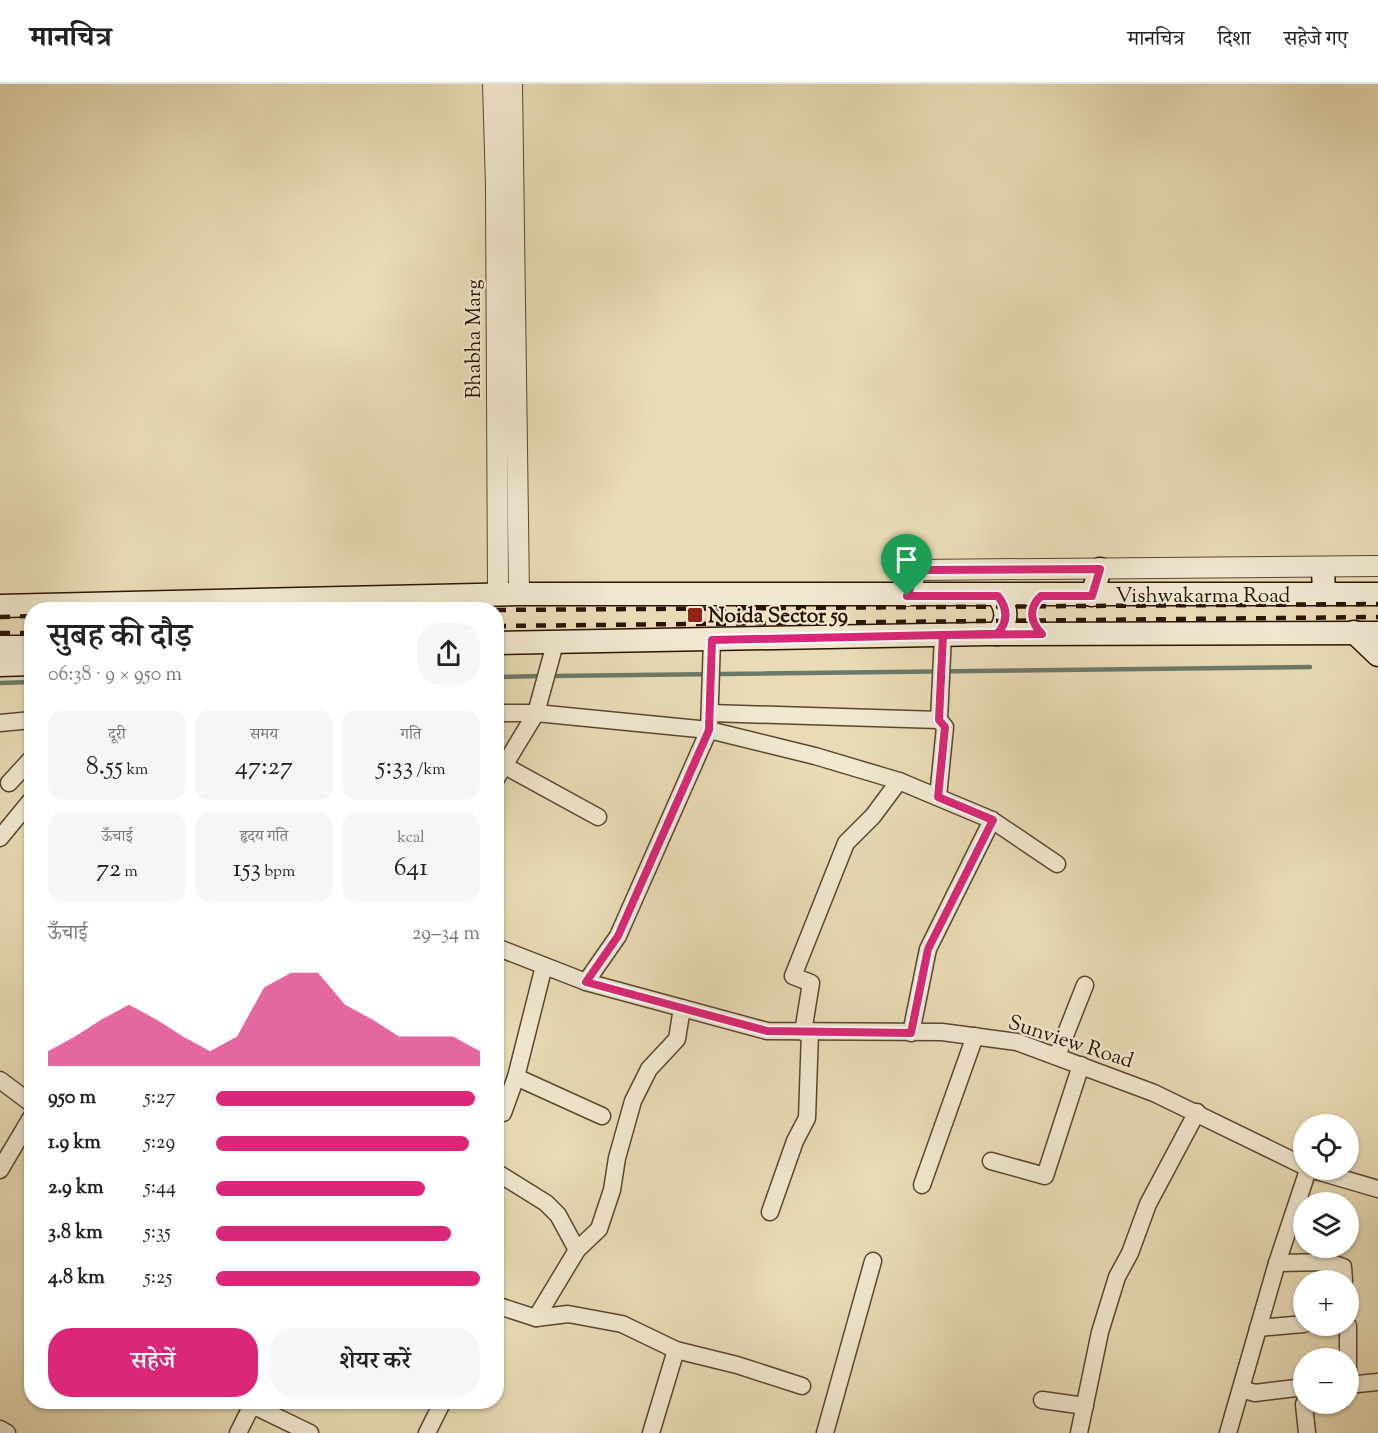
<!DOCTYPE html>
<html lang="hi">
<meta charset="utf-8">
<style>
:root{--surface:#fff;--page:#f6f6f6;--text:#222;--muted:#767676;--line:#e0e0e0;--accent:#db2777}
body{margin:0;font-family:"Sorts Mill Goudy","Noto Serif Devanagari",serif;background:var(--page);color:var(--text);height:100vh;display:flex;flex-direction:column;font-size:22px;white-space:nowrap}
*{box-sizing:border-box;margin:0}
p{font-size:20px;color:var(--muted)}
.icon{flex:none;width:33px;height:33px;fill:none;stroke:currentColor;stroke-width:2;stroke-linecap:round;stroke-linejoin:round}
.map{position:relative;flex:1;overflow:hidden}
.panel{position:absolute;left:24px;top:518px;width:480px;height:807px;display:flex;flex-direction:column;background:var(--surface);border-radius:24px;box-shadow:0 2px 4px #0004}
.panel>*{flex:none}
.controls{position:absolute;left:1293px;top:1030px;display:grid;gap:12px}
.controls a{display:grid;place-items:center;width:66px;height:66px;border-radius:50%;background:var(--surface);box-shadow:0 2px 4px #0004;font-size:30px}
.pin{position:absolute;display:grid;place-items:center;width:51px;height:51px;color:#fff;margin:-62px -26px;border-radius:50% 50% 50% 0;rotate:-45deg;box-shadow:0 0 6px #0007}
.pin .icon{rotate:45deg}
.round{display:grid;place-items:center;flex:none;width:63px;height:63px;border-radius:24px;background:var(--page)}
.head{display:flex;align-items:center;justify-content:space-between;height:102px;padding:0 24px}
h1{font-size:33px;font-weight:600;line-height:45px}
.stats{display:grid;grid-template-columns:repeat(3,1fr);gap:9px;height:102px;padding:6px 24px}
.stats div{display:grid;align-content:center;border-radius:15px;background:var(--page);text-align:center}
.stats b{font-size:26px;font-weight:600}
.stats small{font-size:16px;font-weight:400}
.stats p{font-size:16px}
.chart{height:168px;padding:12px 24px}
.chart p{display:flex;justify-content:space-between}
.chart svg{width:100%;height:108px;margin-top:6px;fill:var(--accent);opacity:.7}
.cta{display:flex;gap:12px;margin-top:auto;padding:12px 24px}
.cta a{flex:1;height:69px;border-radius:24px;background:var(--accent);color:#fff;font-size:24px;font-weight:600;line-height:69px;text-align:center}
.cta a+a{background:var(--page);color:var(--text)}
ul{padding:0 24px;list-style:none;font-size:20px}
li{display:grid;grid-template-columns:96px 72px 1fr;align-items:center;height:45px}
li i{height:15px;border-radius:8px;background:var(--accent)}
header{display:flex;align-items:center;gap:36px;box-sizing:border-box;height:84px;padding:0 30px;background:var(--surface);border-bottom:2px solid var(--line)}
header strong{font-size:28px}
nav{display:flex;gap:33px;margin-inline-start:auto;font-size:21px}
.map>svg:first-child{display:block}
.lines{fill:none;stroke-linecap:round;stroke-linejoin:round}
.stream{stroke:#6c7968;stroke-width:4.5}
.minor-casing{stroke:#5a4630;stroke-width:19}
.tertiary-casing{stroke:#5a4630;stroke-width:22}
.secondary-casing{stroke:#2a1504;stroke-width:25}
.minor{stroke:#f0e8cf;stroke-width:16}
.tertiary{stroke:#f0e8cf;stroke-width:20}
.secondary{stroke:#f0e8cf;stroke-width:22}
.rail{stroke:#2a1504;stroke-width:4.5;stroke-dasharray:10 10;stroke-linecap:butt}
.route-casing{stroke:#fff;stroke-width:12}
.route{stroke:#db2777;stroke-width:8}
.poi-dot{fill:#8f2418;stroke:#f0e8cf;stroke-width:2}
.labels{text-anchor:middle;stroke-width:4.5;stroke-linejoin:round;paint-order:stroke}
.street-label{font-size:21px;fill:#2a1504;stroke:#f0e8cf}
.poi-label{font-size:21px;font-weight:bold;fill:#2a1504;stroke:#f0e8cf;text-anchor:start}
</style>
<header>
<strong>मानचित्र</strong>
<nav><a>मानचित्र</a><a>दिशा</a><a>सहेजे गए</a></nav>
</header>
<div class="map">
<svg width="1378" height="1349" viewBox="0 0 1378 1349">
<rect width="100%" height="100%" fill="#e8dbb5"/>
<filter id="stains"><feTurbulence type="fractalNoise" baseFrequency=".00333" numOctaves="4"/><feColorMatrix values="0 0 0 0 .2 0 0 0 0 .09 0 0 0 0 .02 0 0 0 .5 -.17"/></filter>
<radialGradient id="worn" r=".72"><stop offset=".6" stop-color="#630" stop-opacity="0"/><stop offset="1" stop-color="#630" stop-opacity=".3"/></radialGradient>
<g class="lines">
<g class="stream">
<polyline points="551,592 1310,583"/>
<polyline points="496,593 543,592"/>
<polyline points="0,599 32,598"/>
</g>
<g class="minor-casing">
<g id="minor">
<polyline points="496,629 536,629 709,646 815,672 899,697 992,736 1057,780"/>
<polyline points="710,629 939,636 943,551"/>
<polyline points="0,639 32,636"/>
<polyline points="505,682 598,733"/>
<polyline points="496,695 536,629 556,556"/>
<polyline points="9,699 32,674"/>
<polyline points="938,713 945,643 939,636"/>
<polyline points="0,754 32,715"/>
<polyline points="496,863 586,898 767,947 942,948 1017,958 1154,1009 1304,1082"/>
<polyline points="586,898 618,852 709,646 712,556"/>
<polyline points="803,948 811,899 793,892 846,759 873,732 899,697"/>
<polyline points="911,949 928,865 992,736"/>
<polyline points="1057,972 1085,901"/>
<polyline points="516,993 602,1032"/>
<polyline points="0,996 32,1020"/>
<polyline points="503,1029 516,993 544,882"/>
<polyline points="991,1077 1045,1092 1081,981"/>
<polyline points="0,1086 32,1032"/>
<polyline points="1313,1086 1378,1105"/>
<polyline points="496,1088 546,1119 558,1131 577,1166"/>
<polyline points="922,1101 975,952"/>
<polyline points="770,1128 795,1057 807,1034 810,948"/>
<polyline points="1277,1179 1329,1178 1343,1183 1344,1197"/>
<polyline points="496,1221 536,1234 568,1230 622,1240 676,1266 737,1281 802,1302"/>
<polyline points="536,1234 577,1166 599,1145 612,1106 617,1074 633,1017 649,985 677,955 682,924"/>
<polyline points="1348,1242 1348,1301"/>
<polyline points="1258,1244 1304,1240"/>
<polyline points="1348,1301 1378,1298"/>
<polyline points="1241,1305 1255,1309 1304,1303"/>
<polyline points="1042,1316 1085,1322"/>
<polyline points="1304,1320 1307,1349"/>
<polyline points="252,1321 310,1349"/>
<polyline points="0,1345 7,1349"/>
<polyline points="238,1349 254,1317"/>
<polyline points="427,1349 443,1317"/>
<polyline points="651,1349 676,1266"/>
<polyline points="825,1349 873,1177"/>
<polyline points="1079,1349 1100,1248 1117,1193 1130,1169 1148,1120 1197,1028"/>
<polyline points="1228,1349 1277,1179 1308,1086"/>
</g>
</g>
<g class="tertiary-casing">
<g id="tertiary">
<polyline points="493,0 496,102 498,510"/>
<polyline points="512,0 519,510"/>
<polyline points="907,512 917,486 1378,482"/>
</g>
</g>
<g class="secondary-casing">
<g id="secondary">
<polyline points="1323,485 1324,510"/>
<polyline points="1092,511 1100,485"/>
<polyline points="0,522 519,510 1378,510"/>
<polyline points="1354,548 1378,571"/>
<path d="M997,550c11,-12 11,-25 1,-38"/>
<polyline points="496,559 987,550 1378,549"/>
<polyline points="0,563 32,563"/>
<polyline points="0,581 32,580"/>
</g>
</g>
<use href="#minor" class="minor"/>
<use href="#tertiary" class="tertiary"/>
<use href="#secondary" class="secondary"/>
<g class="rail">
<polyline points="496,526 1378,520"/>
<polyline points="0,533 32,532"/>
<polyline points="496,542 1378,533"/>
<polyline points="0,549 32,549"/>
</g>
</g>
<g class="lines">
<g class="route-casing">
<path id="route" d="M907,512h91c10,13 10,26 -1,38h-10l-275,6 -3,90 -91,206 -32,46 181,49 144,2 17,-84 65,-129 -55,-23 7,-70 -6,-7 4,-85 99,-1c-12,-12 -14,-26 -1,-38h51l8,-27 -183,1 -10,26"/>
</g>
<use href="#route" class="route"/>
</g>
<rect class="poi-dot" x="687" y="523" width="16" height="16" rx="3"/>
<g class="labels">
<g class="street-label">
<text transform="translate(473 255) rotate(-90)" y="7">Bhabha Marg</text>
<text x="1203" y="518">Vishwakarma Road</text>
<text transform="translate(1071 957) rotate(18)" y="7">Sunview Road</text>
</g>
<g class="poi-label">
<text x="708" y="538">Noida Sector 59</text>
</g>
</g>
<rect width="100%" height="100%" filter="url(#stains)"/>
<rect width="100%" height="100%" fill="url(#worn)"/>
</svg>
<div class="controls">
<a><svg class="icon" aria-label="locate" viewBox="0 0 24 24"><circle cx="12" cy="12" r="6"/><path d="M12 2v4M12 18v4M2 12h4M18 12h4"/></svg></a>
<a><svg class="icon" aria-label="layers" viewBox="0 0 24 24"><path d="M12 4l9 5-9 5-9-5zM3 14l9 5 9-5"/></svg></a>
<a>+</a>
<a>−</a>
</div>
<div class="pin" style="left:907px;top:512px;background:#1e9e55"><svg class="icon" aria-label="arrive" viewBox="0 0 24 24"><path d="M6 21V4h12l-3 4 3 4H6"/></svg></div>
<section class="panel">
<div class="head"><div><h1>सुबह की दौड़</h1><p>06:38 · 9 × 950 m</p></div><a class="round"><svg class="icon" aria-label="share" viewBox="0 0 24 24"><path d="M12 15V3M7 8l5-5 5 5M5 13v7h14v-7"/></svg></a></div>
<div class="stats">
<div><p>दूरी</p><b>8.55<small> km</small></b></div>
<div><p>समय</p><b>47:27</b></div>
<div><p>गति</p><b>5:33<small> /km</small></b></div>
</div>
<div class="stats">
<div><p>ऊँचाई</p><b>72<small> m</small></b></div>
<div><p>हृदय गति</p><b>153<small> bpm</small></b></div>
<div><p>kcal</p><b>641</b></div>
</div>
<div class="chart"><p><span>ऊँचाई</span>29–34 m</p>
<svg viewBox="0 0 160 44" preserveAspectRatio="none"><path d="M0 44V38L10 32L20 25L30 19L40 25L50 32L60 38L70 32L80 12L90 6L100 6L110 19L120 25L130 32L140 32L150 32L160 38V44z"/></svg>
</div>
<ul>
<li><b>950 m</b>5:27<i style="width:98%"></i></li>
<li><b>1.9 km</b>5:29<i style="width:96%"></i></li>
<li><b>2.9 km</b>5:44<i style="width:79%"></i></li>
<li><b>3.8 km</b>5:35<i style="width:89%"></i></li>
<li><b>4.8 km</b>5:25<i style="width:100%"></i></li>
</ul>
<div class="cta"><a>सहेजें</a><a>शेयर करें</a></div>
</section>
</div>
